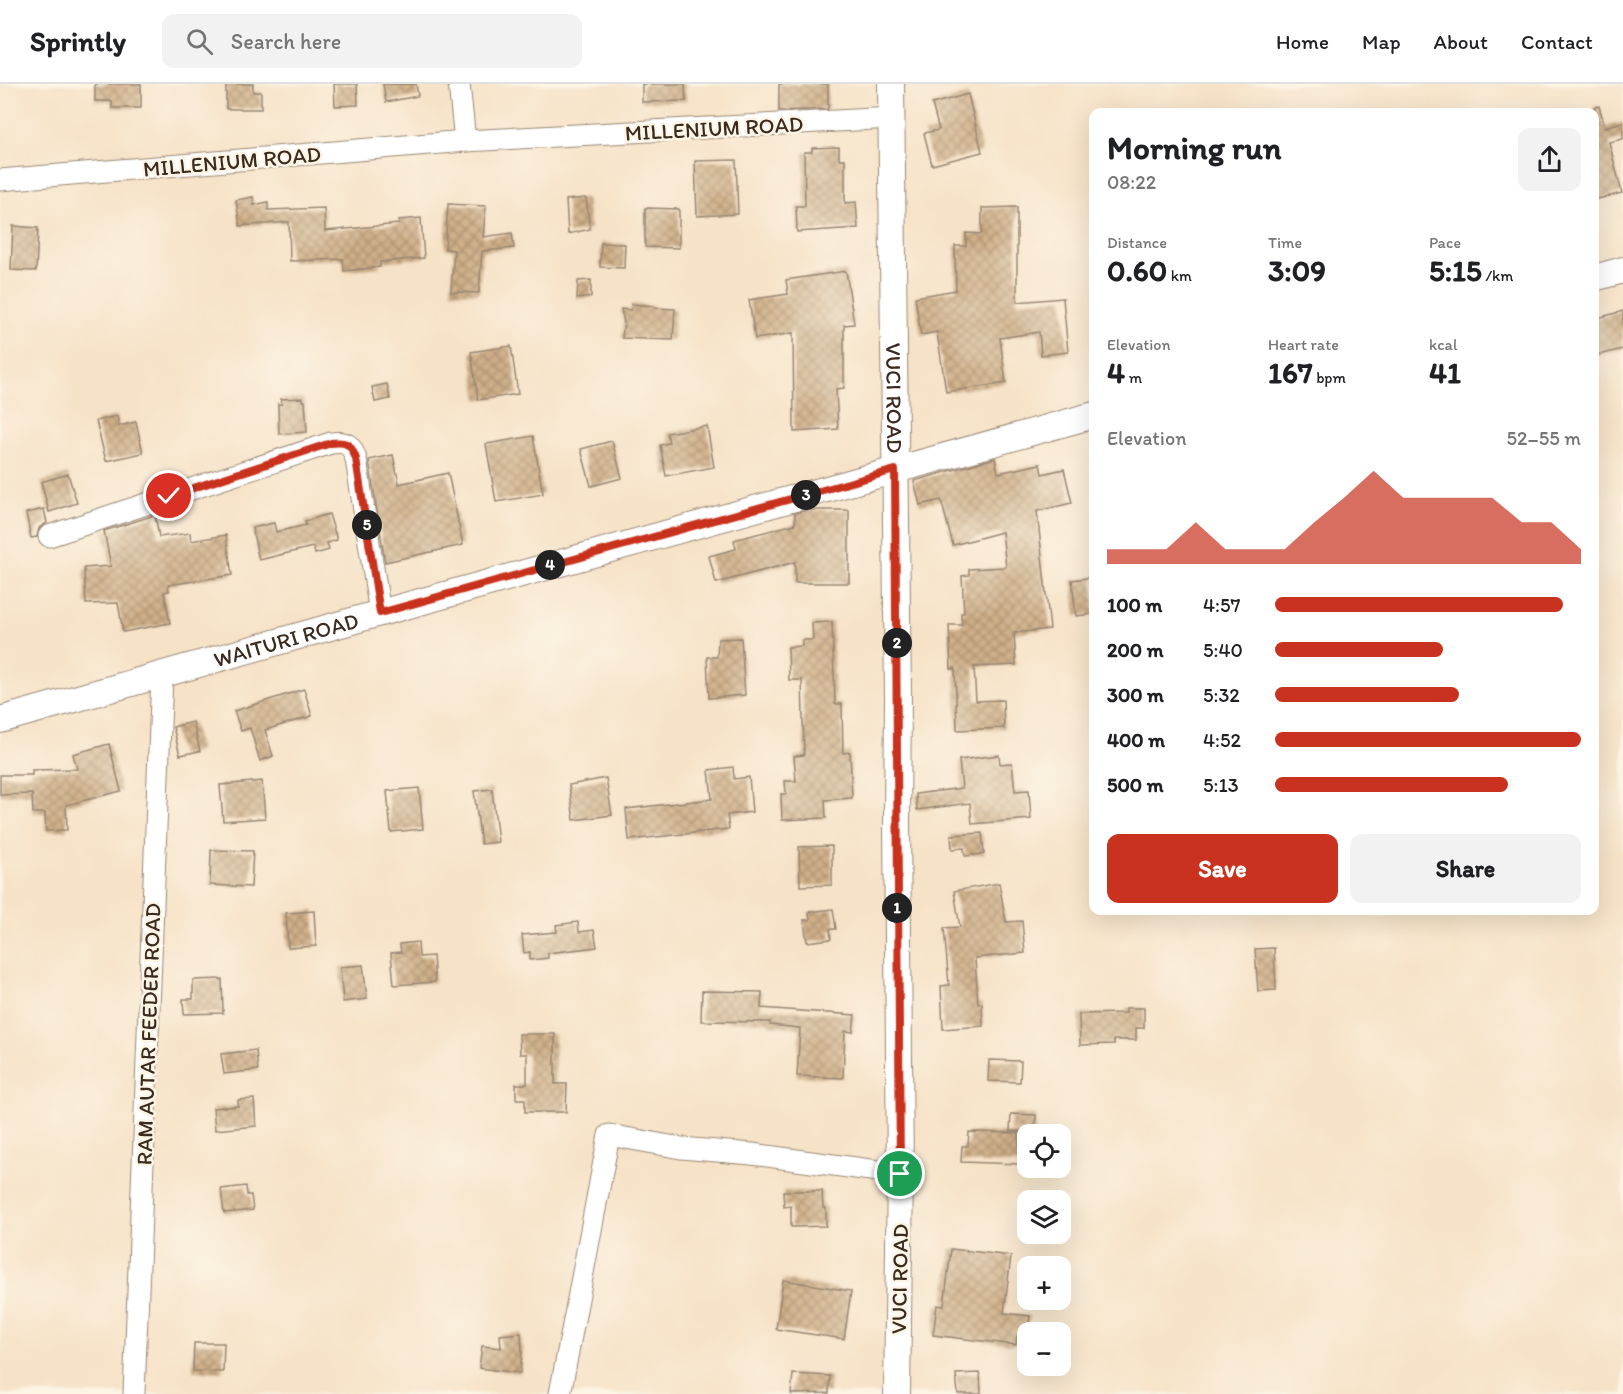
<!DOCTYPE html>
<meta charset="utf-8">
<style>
:root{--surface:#fff;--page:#f2f2f2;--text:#202124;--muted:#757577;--line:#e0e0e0;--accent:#c8321e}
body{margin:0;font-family:Itim,sans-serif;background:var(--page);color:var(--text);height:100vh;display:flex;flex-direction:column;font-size:22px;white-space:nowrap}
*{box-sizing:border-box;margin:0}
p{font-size:20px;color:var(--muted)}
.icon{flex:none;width:33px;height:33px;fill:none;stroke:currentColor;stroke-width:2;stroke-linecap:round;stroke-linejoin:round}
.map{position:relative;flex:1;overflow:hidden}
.sheet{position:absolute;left:1089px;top:24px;width:510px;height:807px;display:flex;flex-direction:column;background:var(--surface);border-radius:12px;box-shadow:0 6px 24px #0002}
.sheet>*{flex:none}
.buttons{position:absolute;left:1017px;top:1040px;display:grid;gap:12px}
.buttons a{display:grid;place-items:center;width:54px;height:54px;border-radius:12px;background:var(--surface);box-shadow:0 6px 24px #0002;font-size:30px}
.pin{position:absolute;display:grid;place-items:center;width:51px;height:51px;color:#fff;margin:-26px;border:3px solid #fff;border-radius:50%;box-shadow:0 2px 6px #0007}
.km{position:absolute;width:30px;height:30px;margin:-15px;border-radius:50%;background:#222;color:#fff;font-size:16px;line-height:30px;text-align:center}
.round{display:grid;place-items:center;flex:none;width:63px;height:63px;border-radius:12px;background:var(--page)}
.headline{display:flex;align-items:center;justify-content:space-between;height:102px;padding:0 18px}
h1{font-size:33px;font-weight:700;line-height:45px}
.figures{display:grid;grid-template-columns:repeat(3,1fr);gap:9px;height:102px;padding:6px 18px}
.figures div{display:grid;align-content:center}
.figures b{font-size:30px;font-weight:700}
.figures small{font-size:16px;font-weight:400}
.figures p{font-size:16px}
.chart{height:168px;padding:12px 18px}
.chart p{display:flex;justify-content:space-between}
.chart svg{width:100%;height:108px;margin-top:6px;fill:var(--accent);opacity:.7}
.primary-button{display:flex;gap:12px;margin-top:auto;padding:12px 18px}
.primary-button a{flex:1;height:69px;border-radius:12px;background:var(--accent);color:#fff;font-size:24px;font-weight:700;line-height:69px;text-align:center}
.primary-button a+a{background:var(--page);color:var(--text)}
ul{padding:0 18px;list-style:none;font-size:20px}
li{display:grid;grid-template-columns:96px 72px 1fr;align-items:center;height:45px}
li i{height:15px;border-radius:8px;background:var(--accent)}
header{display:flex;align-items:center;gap:36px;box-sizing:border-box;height:84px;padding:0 30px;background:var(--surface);border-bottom:2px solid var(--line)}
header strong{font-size:28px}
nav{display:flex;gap:33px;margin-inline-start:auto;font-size:21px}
.search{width:420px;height:54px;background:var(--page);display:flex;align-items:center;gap:15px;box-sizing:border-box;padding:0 21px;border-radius:12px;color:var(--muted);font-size:22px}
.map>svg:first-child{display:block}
.building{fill:url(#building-cross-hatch)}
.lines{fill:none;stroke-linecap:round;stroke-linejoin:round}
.minor-casing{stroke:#988672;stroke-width:23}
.major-casing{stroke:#988672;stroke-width:28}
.minor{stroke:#fff;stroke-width:21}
.major{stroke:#fff;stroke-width:26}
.route-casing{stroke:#fff;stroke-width:12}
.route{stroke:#c8321e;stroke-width:8}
.labels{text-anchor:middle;stroke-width:5;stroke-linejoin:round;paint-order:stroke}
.street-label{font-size:22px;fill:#3b2a1e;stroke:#fcf5e5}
</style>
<header>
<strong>Sprintly</strong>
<div class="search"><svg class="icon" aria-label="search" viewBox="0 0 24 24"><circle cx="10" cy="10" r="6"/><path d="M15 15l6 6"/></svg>Search here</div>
<nav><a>Home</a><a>Map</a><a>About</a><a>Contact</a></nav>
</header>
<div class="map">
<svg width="1623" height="1310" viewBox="0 0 1623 1310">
<defs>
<pattern id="building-cross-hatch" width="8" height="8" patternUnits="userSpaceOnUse" patternTransform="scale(1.5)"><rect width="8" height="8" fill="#d0b089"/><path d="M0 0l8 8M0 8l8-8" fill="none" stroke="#aa8f6f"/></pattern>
</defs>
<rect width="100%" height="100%" fill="#fcf5e5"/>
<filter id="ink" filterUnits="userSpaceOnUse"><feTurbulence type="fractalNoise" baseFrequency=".0167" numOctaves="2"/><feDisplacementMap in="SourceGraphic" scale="12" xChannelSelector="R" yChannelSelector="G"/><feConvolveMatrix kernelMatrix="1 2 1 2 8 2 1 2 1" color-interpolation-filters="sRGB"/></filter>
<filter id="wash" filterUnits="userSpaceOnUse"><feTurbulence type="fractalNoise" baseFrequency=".008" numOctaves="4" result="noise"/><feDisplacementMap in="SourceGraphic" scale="24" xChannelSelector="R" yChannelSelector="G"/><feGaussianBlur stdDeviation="1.35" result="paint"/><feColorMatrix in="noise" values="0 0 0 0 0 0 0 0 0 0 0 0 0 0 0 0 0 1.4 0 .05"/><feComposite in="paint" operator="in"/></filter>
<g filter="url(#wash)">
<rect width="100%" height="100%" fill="#f6e2c7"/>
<g id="blocks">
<g class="building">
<polygon points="95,0 141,0 141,24 112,24 112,17 95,17"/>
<polygon points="226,0 253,0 253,8 261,8 261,25 226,25"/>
<polygon points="334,0 357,0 358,21 335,22"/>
<polygon points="383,0 416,0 418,12 386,18"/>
<polygon points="642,0 685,0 686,17 642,18"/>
<polygon points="779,0 828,0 828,25 779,27"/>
<polygon points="968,10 982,68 932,81 924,49 939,46 932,20"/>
<polygon points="1599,22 1605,43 1623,38 1623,55 1609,58 1622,109 1594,116 1594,23"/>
<polygon points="839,63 839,75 845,75 845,119 856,118 858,144 797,148 796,122 805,122 804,68 812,68 812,64"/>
<polygon points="736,76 738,130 697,132 695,77"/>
<polygon points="253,113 254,121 268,118 268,126 324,124 325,147 399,140 399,136 421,134 424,174 380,178 380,183 344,187 343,175 290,177 289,138 240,142 236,116"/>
<polygon points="586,114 590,145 568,150 566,116"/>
<polygon points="448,120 486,122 483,153 512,149 514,164 482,167 479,209 451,208 454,166 445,165"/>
<polygon points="1017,123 1017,218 1063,214 1068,268 1041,271 1039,248 1000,254 1006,299 946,308 937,248 921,251 915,213 956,206 955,162 966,162 966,149 982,150 982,124"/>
<polygon points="645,124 679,125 679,164 645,163"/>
<polygon points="13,142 38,144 36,187 11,186"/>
<polygon points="601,159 625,160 624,184 600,183"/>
<polygon points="846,187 854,240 844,241 844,304 836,305 838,345 794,348 793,249 755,255 749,216 788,210 786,196"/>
<polygon points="591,196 591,213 577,215 578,197"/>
<polygon points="632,220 654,222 655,224 675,225 673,256 622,254 624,238 621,225 631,226"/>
<polygon points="1623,227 1623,265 1594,272 1594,235"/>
<polygon points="511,262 518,310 478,316 471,268"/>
<polygon points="387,300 390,315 375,318 372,303"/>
<polygon points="303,314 303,317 305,317 307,348 279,350 278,320 282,320 281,315"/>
<polygon points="117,332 119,342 136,338 143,369 106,377 96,337"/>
<polygon points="707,342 714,383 666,392 660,361 669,359 667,349"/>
<polygon points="533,352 543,410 496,418 486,360"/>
<polygon points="612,357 622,394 591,402 581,365"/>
<polygon points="393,371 399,400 448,389 463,461 385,478 369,376"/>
<polygon points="995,374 998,389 1040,380 1042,390 1064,385 1072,419 1037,427 1050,545 1014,549 1016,581 974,583 976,617 1003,616 1004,644 957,646 955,584 951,585 949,541 962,541 961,529 964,529 962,492 969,491 969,485 1006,483 1002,448 953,461 941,416 920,421 914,397"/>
<polygon points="68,390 77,419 49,428 41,398"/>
<polygon points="44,425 47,439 39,444 37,453 31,454 26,429"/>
<polygon points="807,426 849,426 849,499 795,499 795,478 716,499 709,472 736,465 734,456 795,440 795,429"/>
<polygon points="329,430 337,456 327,459 329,466 315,470 313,463 259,476 252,444 274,439 276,448 306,441 305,437"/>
<polygon points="155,431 159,453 190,449 191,457 226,451 232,491 168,501 169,507 164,508 170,539 123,548 118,519 86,520 84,484 111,482 104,447"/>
<polygon points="1094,493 1094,530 1076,532 1072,496"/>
<polygon points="832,538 835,620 842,620 843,669 850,668 852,714 825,716 826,734 782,736 781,710 786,710 785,697 796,697 794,672 804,671 802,596 789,596 788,563 802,562 802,556 813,556 812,539"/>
<polygon points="741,554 745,611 709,614 707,573 717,573 718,555"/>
<polygon points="304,605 312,632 265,646 273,672 260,677 250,644 241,647 234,627"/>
<polygon points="193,638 200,667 180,671 173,643"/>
<polygon points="109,660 121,707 66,721 67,746 46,747 45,729 33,729 32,710 0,711 0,691 32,691 32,686 77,685 73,670"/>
<polygon points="999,671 1000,680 1012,679 1015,707 1029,706 1031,735 972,740 970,719 917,726 916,710 962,704 959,676"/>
<polygon points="733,683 734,695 749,693 752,728 727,731 729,745 629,756 626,725 712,715 709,686"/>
<polygon points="606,694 612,731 574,736 569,701"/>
<polygon points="262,697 265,734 223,737 220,701"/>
<polygon points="419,704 423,745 391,748 387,707"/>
<polygon points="492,705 498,758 481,760 474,707"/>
<polygon points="982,749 984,770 965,772 964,764 952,765 951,751"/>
<polygon points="832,762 832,801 800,802 799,763"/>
<polygon points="211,766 253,767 251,803 210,801"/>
<polygon points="999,799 1006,838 1022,837 1025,869 975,874 978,920 982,919 983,942 943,945 941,902 949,901 944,844 960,843 954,807"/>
<polygon points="833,825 836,845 830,845 831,855 807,858 804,836 810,836 809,828"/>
<polygon points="314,827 316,862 288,864 286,829"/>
<polygon points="578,838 579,848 594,846 597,863 548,869 548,874 530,876 530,868 524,869 522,851 557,848 556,841"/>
<polygon points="418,858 419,873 433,872 435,898 394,901 391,869 401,868 400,860"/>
<polygon points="1274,864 1276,906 1258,907 1255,865"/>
<polygon points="363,881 367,915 343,918 340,883"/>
<polygon points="222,895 223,929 184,930 183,915 193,915 193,896"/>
<polygon points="702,907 762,908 761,924 855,931 853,948 845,947 843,994 797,992 800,944 770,941 770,938 701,937"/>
<polygon points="1126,924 1144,924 1144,944 1136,944 1136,956 1114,956 1114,960 1080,961 1079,930 1126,929"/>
<polygon points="519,950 555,950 555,1000 567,1000 566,1028 525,1028 525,1015 516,1015 516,1000 527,1000 527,970 520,970"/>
<polygon points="256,966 258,986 224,990 221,970"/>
<polygon points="989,976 1021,977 1020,998 988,997"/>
<polygon points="254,1015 256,1042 215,1046 213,1024 238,1022 238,1016"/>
<polygon points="1011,1030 1036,1031 1035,1048 1010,1047"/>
<polygon points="969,1048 1019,1049 1019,1080 961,1078 962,1062 968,1062"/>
<polygon points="246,1102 247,1111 251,1111 253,1126 224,1129 221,1105"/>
<polygon points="783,1107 822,1107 823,1124 826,1124 826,1142 791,1143 791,1122 784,1123"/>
<polygon points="951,1165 1011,1172 1004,1229 1030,1232 1027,1254 1017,1252 1016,1261 933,1251 937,1221 944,1222"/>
<polygon points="783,1196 851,1207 844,1255 776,1245"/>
<polygon points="521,1249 522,1269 520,1289 479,1284 482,1262 501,1264 500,1251"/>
<polygon points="194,1259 224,1259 223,1288 193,1287"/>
<polygon points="980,1289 981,1310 958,1310 956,1290"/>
<polygon points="793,1290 830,1292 829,1309 791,1310"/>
</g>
</g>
</g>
<g filter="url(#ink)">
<use href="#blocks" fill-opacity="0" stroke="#988672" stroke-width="1.5"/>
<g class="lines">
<g class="minor-casing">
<g id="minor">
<polyline points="459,0 465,57"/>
<polyline points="0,96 465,57 892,34"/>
<path d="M49,452l282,-93c16,-2 20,1 25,16l24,154"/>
<polyline points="134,1310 162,590"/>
<polyline points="560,1310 609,1051 681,1064 752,1070 900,1090"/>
</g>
</g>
<g class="major-casing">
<g id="major">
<path id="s1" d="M891,0l7,613 -1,126 3,351 -3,220"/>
<polyline points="1594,194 1623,186"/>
<path id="s2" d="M0,636l380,-107 714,-198"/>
</g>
</g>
<use href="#minor" class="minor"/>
<use href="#major" class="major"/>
</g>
</g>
<g class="lines" filter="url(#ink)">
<g class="route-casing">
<path id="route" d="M169,412l162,-53c16,-2 20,1 25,16l24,154 515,-143 5,704"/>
</g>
<use href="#route" class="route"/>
</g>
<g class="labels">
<g class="street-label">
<text transform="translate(714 44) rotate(-3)" y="8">MILLENIUM ROAD</text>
<text transform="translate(232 77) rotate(-5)" y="8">MILLENIUM ROAD</text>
<text dy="8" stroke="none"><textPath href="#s1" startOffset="314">VUCI ROAD</textPath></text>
<text dy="8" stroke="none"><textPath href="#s2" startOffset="297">WAITURI ROAD</textPath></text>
<text transform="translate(148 950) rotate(-88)" y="8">RAM AUTAR FEEDER ROAD</text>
<text transform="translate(899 1195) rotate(-89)" y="8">VUCI ROAD</text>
</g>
</g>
</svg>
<div class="buttons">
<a><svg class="icon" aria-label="locate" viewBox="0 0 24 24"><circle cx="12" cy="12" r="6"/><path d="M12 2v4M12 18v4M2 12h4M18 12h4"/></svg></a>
<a><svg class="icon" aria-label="layers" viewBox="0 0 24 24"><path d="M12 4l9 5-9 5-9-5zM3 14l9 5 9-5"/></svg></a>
<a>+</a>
<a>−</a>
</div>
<div class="pin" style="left:900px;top:1090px;background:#1e9e55"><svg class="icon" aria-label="arrive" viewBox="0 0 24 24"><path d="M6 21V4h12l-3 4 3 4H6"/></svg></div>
<div class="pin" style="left:169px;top:412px;background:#d93025"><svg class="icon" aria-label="check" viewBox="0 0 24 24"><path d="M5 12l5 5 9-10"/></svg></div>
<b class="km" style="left:897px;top:824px">1</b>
<b class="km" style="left:897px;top:559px">2</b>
<b class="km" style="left:806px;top:411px">3</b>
<b class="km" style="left:550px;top:481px">4</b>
<b class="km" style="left:367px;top:441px">5</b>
<section class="sheet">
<div class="headline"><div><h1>Morning run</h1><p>08:22</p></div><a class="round"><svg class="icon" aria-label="share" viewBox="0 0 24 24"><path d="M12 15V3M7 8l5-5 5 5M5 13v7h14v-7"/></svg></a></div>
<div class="figures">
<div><p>Distance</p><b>0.60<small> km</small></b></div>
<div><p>Time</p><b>3:09</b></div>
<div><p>Pace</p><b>5:15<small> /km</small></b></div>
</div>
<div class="figures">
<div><p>Elevation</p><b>4<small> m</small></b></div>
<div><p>Heart rate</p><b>167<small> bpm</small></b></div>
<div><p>kcal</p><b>41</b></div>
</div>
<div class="chart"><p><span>Elevation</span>52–55 m</p>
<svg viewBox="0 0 160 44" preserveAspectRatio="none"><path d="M0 44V38L10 38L20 38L30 27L40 38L50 38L60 38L70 27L80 17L90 6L100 17L110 17L120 17L130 17L140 27L150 27L160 38V44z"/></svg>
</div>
<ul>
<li><b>100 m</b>4:57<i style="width:94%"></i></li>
<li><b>200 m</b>5:40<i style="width:55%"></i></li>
<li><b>300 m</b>5:32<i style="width:60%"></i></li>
<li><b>400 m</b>4:52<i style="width:100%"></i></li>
<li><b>500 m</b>5:13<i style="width:76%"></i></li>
</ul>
<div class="primary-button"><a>Save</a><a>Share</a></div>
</section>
</div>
